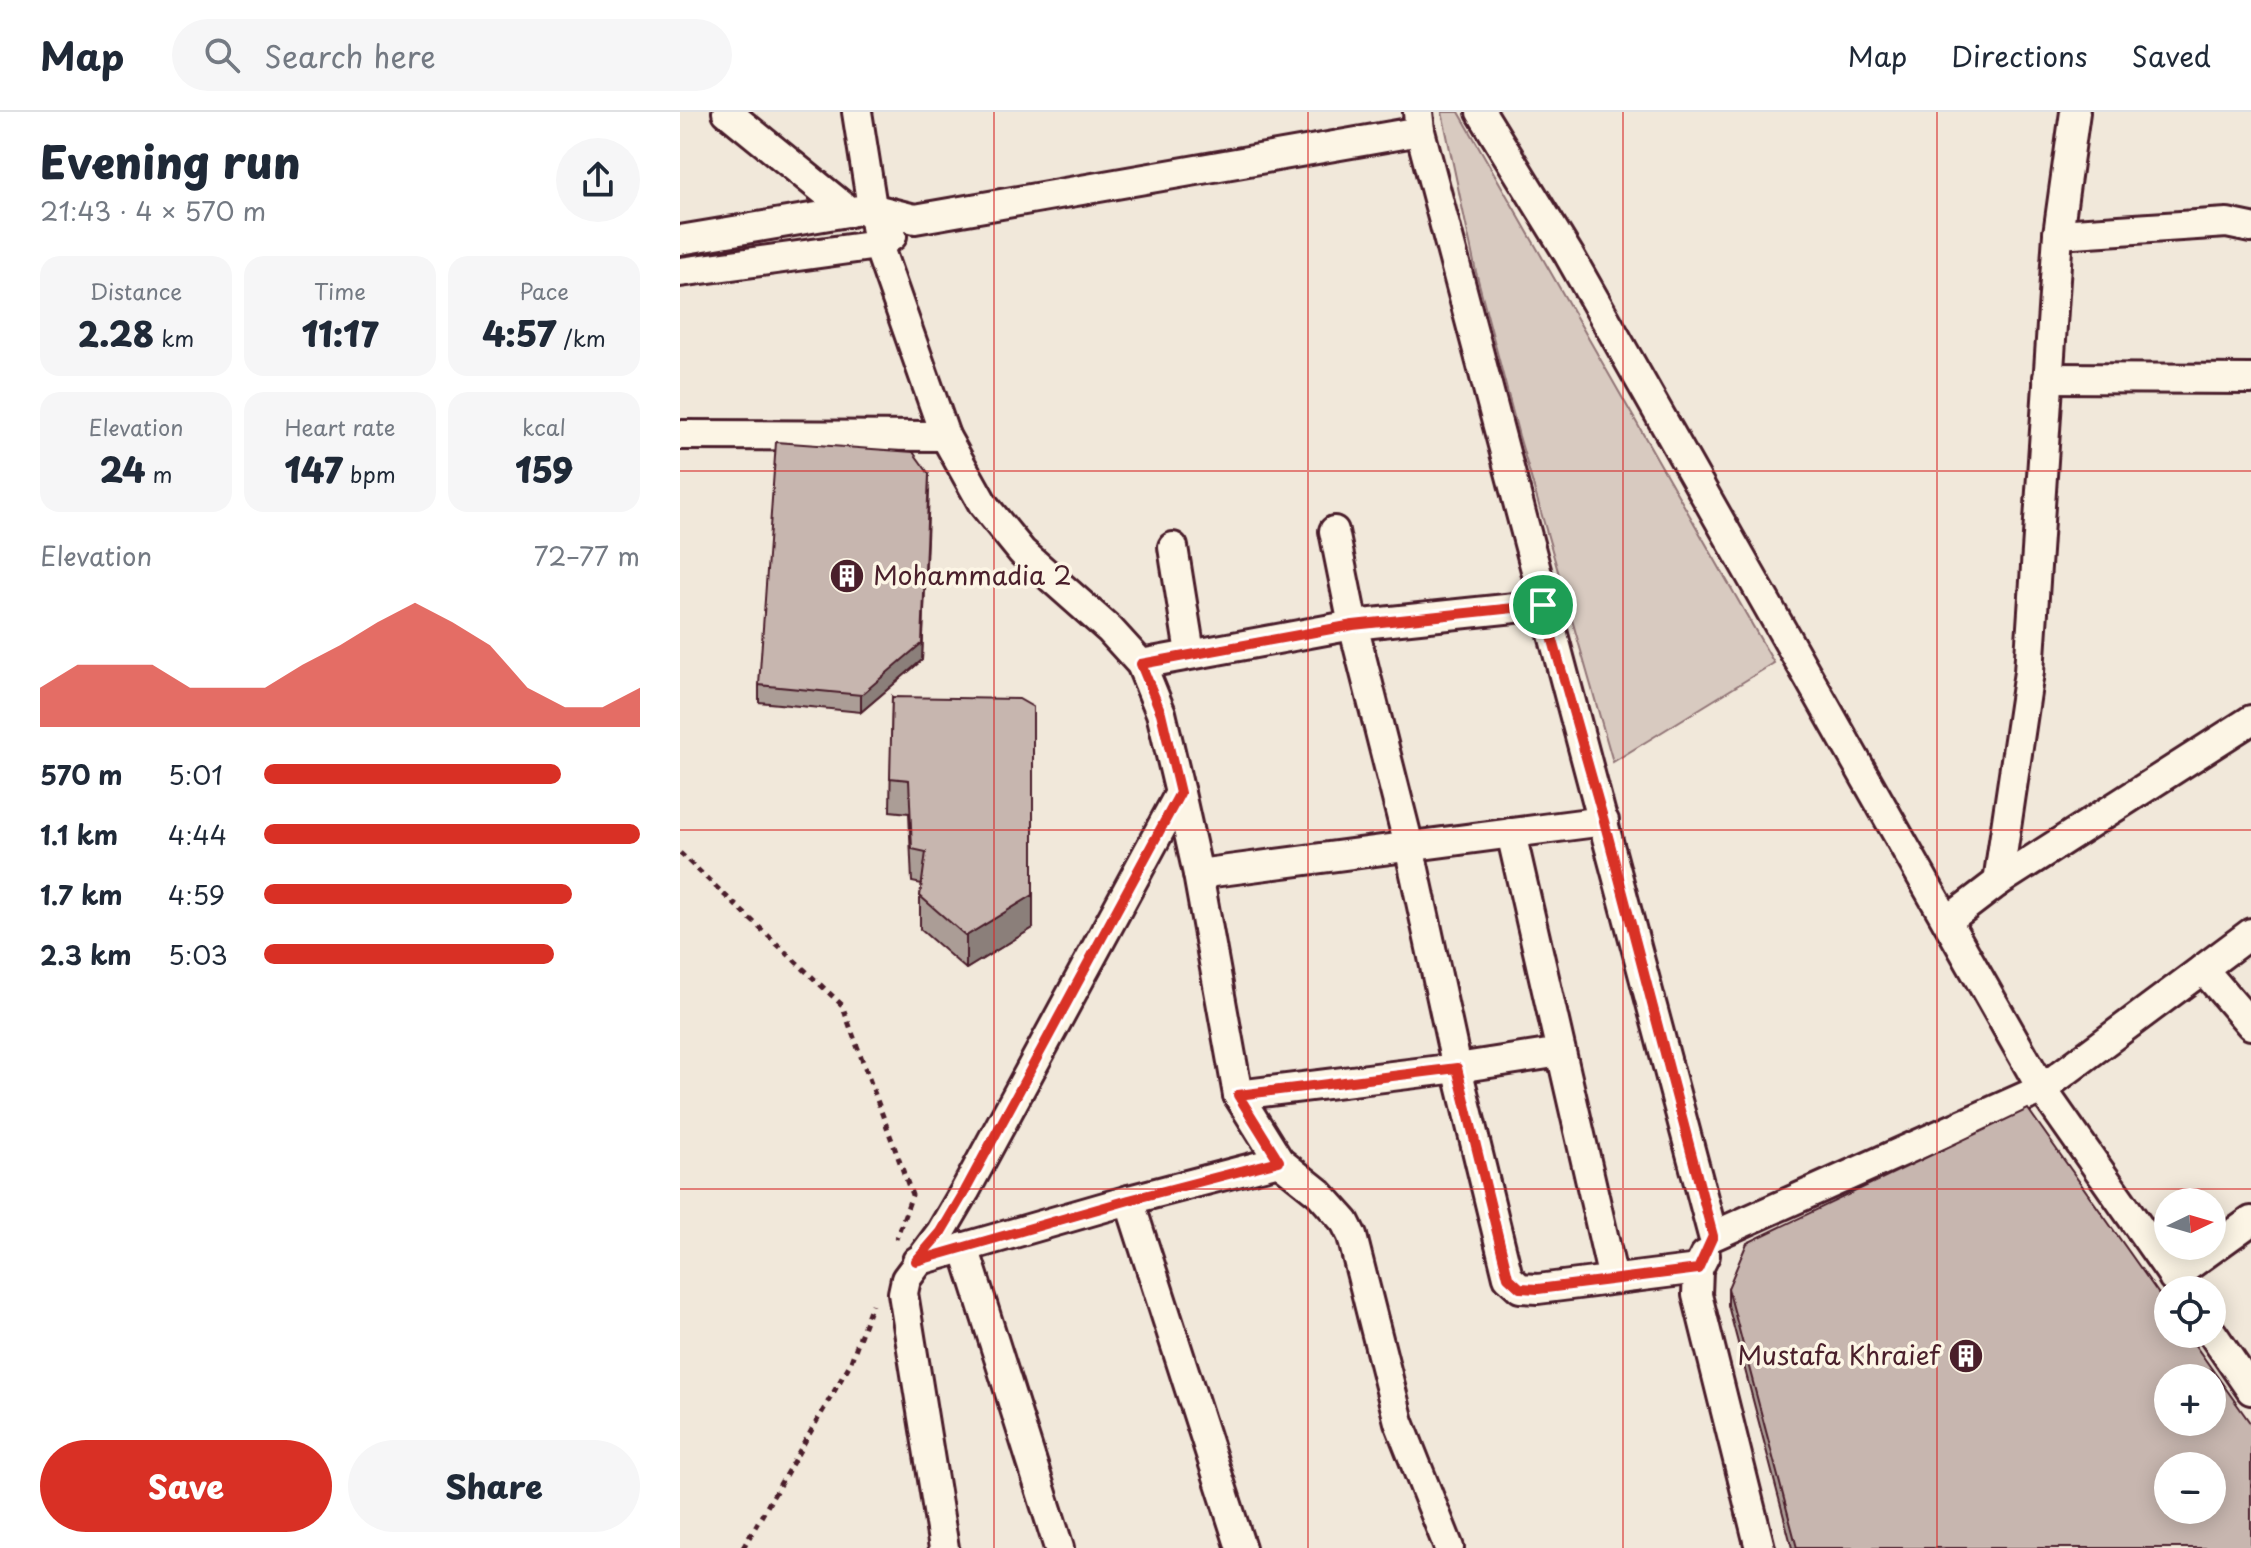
<!DOCTYPE html>
<meta charset="utf-8">
<style>
:root{--surface:#fff;--page:#f6f6f7;--text:#1f2937;--muted:#747a83;--line:#e0e1e3;--accent:#d93025}
body{margin:0;font-family:"Playpen Sans",sans-serif;background:var(--page);color:var(--text);height:100vh;display:flex;flex-direction:column;font-size:30px;white-space:nowrap}
*{box-sizing:border-box;margin:0}
p{font-size:26px;color:var(--muted)}
.icon{flex:none;width:44px;height:44px;fill:none;stroke:currentColor;stroke-width:2;stroke-linecap:round;stroke-linejoin:round}
.map{position:relative;flex:1;overflow:hidden}
.drawer{display:flex;flex-direction:column;background:var(--surface);width:680px}
.drawer>*{flex:none}
.needle{width:52px;rotate:85deg}
.fabs{position:absolute;left:1474px;top:1076px;display:grid;gap:16px}
.fabs a{display:grid;place-items:center;width:72px;height:72px;border-radius:50%;background:var(--surface);box-shadow:0 4px 20px #0003;font-size:40px}
.pin{position:absolute;display:grid;place-items:center;width:68px;height:68px;color:#fff;margin:-34px;border:4px solid #fff;border-radius:50%;box-shadow:0 2px 8px #0007}
.round{display:grid;place-items:center;flex:none;width:84px;height:84px;border-radius:42px;background:var(--page)}
.summary{display:flex;align-items:center;justify-content:space-between;height:136px;padding:0 40px}
h1{font-size:44px;font-weight:800;line-height:60px}
.figures{display:grid;grid-template-columns:repeat(3,1fr);gap:12px;height:136px;padding:8px 40px}
.figures div{display:grid;align-content:center;border-radius:20px;background:var(--page);text-align:center}
.figures b{font-size:34px;font-weight:800}
.figures small{font-size:22px;font-weight:400}
.figures p{font-size:22px}
.chart{height:224px;padding:16px 40px}
.chart p{display:flex;justify-content:space-between}
.chart svg{width:100%;height:144px;margin-top:8px;fill:var(--accent);opacity:.7}
.button{display:flex;gap:16px;margin-top:auto;padding:16px 40px}
.button a{flex:1;height:92px;border-radius:48px;background:var(--accent);color:#fff;font-size:32px;font-weight:800;line-height:92px;text-align:center}
.button a+a{background:var(--page);color:var(--text)}
ul{padding:0 40px;list-style:none;font-size:26px}
li{display:grid;grid-template-columns:128px 96px 1fr;align-items:center;height:60px}
li i{height:20px;border-radius:10px;background:var(--accent)}
header{display:flex;align-items:center;gap:48px;box-sizing:border-box;height:112px;padding:0 40px;background:var(--surface);border-bottom:2px solid var(--line)}
header strong{font-size:38px}
nav{display:flex;gap:44px;margin-inline-start:auto;font-size:28px}
.search{width:560px;height:72px;background:var(--page);display:flex;align-items:center;gap:20px;box-sizing:border-box;padding:0 28px;border-radius:44px;color:var(--muted);font-size:30px}
main{display:flex;flex:1;min-height:0}
.map>svg:first-child{display:block}
.green{fill:#d8cac0;stroke:#917476;stroke-width:2}
.lines{fill:none;stroke-linecap:round;stroke-linejoin:round}
.street-casing{stroke:#4a1f2b;stroke-width:34}
.path{stroke:#4a1f2b;stroke-width:5;stroke-dasharray:6 6;stroke-linecap:butt}
.street{stroke:#fcf5e5;stroke-width:28}
.wall{fill:#ab9d96;stroke:#4a1f2b;stroke-width:2}
.shaded-wall{fill:#8b7f7a;stroke:#4a1f2b;stroke-width:2}
.building{fill:#c7b6af;stroke:#4a1f2b;stroke-width:2;fill-rule:evenodd}
.route-casing{stroke:#fff;stroke-width:16}
.route{stroke:#d93025;stroke-width:10}
.grid{fill:none;stroke:#d62828;stroke-width:2;stroke-opacity:0.55}
.labels{text-anchor:middle;stroke-width:7;stroke-linejoin:round;paint-order:stroke}
.poi-label{font-size:26px;fill:#4a1f2b;stroke:#fcf5e5;text-anchor:start}
</style>
<header>
<strong>Map</strong>
<div class="search"><svg class="icon" aria-label="search" viewBox="0 0 24 24"><circle cx="10" cy="10" r="6"/><path d="M15 15l6 6"/></svg>Search here</div>
<nav><a>Map</a><a>Directions</a><a>Saved</a></nav>
</header>
<main>
<section class="drawer">
<div class="summary"><div><h1>Evening run</h1><p>21:43 · 4 × 570 m</p></div><a class="round"><svg class="icon" aria-label="share" viewBox="0 0 24 24"><path d="M12 15V3M7 8l5-5 5 5M5 13v7h14v-7"/></svg></a></div>
<div class="figures">
<div><p>Distance</p><b>2.28<small> km</small></b></div>
<div><p>Time</p><b>11:17</b></div>
<div><p>Pace</p><b>4:57<small> /km</small></b></div>
</div>
<div class="figures">
<div><p>Elevation</p><b>24<small> m</small></b></div>
<div><p>Heart rate</p><b>147<small> bpm</small></b></div>
<div><p>kcal</p><b>159</b></div>
</div>
<div class="chart"><p><span>Elevation</span>72–77 m</p>
<svg viewBox="0 0 160 44" preserveAspectRatio="none"><path d="M0 44V32L10 25L20 25L30 25L40 32L50 32L60 32L70 25L80 19L90 12L100 6L110 12L120 19L130 32L140 38L150 38L160 32V44z"/></svg>
</div>
<ul>
<li><b>570 m</b>5:01<i style="width:79%"></i></li>
<li><b>1.1 km</b>4:44<i style="width:100%"></i></li>
<li><b>1.7 km</b>4:59<i style="width:82%"></i></li>
<li><b>2.3 km</b>5:03<i style="width:77%"></i></li>
</ul>
<div class="button"><a>Save</a><a>Share</a></div>
</section>
<div class="map">
<svg width="1571" height="1436" viewBox="0 0 1571 1436">
<rect width="100%" height="100%" fill="#f1e8da"/>
<filter id="ink" filterUnits="userSpaceOnUse"><feTurbulence type="fractalNoise" baseFrequency=".0125" numOctaves="2"/><feDisplacementMap in="SourceGraphic" scale="16" xChannelSelector="R" yChannelSelector="G"/><feConvolveMatrix kernelMatrix="1 2 1 2 8 2 1 2 1" color-interpolation-filters="sRGB"/></filter>
<g filter="url(#ink)">
<polygon class="green" points="762,0 779,0 1094,551 933,650 839,324 796,160"/>
<g class="lines">
<g class="street-casing">
<g id="street">
<polyline points="47,0 170,100"/>
<polyline points="177,0 198,133 265,324 303,392 342,440 430,518 461,552 481,601 500,681 518,762 558,983 599,1049 639,1081 665,1110 672,1124 719,1310 769,1436"/>
<path d="M738,0l2,19c96,369 196,736 293,1105l329,-147 209,-156"/>
<polyline points="801,0 889,143 1362,977 1503,1178"/>
<polyline points="1378,122 1547,111 1571,116"/>
<polyline points="0,128 191,96 235,107 740,19"/>
<polyline points="0,160 198,133 212,124"/>
<polyline points="1368,266 1571,267"/>
<polyline points="0,323 265,324"/>
<polyline points="654,419 673,513 729,734 777,956 828,1165 840,1176 858,1177 1018,1157"/>
<polyline points="493,435 510,541"/>
<polyline points="461,552 673,513 863,493"/>
<polyline points="831,721 933,1167"/>
<polyline points="518,762 924,709"/>
<polyline points="1318,770 1349,560 1378,122 1395,0"/>
<polyline points="1267,809 1318,770 1571,608"/>
<polyline points="1523,857 1571,913"/>
<polyline points="558,983 777,956 881,940"/>
<polyline points="449,1088 599,1049"/>
<polyline points="284,1135 379,1436"/>
<polyline points="1025,1143 1018,1157 1017,1183 1080,1436"/>
<polyline points="237,1149 449,1088 561,1436"/>
<polyline points="1493,1165 1571,1109"/>
<polyline points="1532,1221 1571,1278"/>
<polyline points="264,1436 223,1181 226,1167 261,1120 285,1079 500,681"/>
</g>
</g>
<g class="path">
<polyline points="0,741 162,893 232,1083 216,1127"/>
<polyline points="63,1436 170,1252 192,1192"/>
</g>
<use href="#street" class="street"/>
</g>
<g class="wall">
<polygon points="249,380 242,548 181,600 79,590 79,573"/>
<polygon points="212,585 353,816 286,857 240,817 240,784 242,772 232,770 229,701 210,699"/>
<polygon points="1048,1176 1571,1436 1112,1436 1048,1193"/>
</g>
<g class="shaded-wall">
<polygon points="249,362 242,548 181,600 181,583"/>
<polygon points="353,783 353,816 286,857 286,824"/>
</g>
<g class="building">
<polygon points="96,330 233,340 249,362 242,531 181,583 79,573"/>
<polygon points="212,585 339,587 353,595 353,783 286,824 240,784 246,740 232,737 229,668 210,666"/>
<path d="M1348,997l140,198v27h19l64,90v124h-454l-69,-260 19,-45zM1488,1266h44v44h-44zM1488,1354h44v44h-44z"/>
</g>
</g>
<g class="lines" filter="url(#ink)">
<g class="route-casing">
<polygon id="route" points="863,493 924,709 1033,1124 1018,1157 858,1177 840,1176 828,1165 777,956 558,983 599,1049 449,1088 236,1149 261,1120 285,1079 500,681 481,601 461,552 673,513"/>
</g>
<use href="#route" class="route"/>
</g>
<path class="grid" d="M314,0v1436M628,0v1436M943,0v1436M1257,0v1436M0,359h1571M0,718h1571M0,1077h1571"/>
<defs>
<g id="building-disc" transform="scale(1.8)"><circle r="9.5" fill="#4a1f2b" stroke="#fcf5e5"/><path d="M-4-6H4V6H1V3H-1V6H-4ZM-2.5-4.3h1.7v1.8h-1.7ZM.8-4.3h1.7v1.8H.8ZM-2.5-1h1.7V.8h-1.7ZM.8-1h1.7V.8H.8Z" fill="#fff"/></g>
</defs>
<g fill-rule="evenodd">
<use href="#building-disc" x="167" y="464"/>
<use href="#building-disc" x="1286" y="1244"/>
</g>
<g class="labels">
<g class="poi-label">
<text x="193" y="473">Mohammadia 2</text>
<text x="1260" y="1253" text-anchor="end">Mustafa Khraief</text>
</g>
</g>
</svg>
<div class="fabs">
<a><svg class="needle" viewBox="-14 -14 28 28"><path d="M0-13l5 13h-10z" fill="#e53935"/><path d="M0 13l5-13h-10z" fill="#747a83"/></svg></a>
<a><svg class="icon" aria-label="locate" viewBox="0 0 24 24"><circle cx="12" cy="12" r="6"/><path d="M12 2v4M12 18v4M2 12h4M18 12h4"/></svg></a>
<a>+</a>
<a>−</a>
</div>
<div class="pin" style="left:863px;top:493px;background:#1e9e55"><svg class="icon" aria-label="arrive" viewBox="0 0 24 24"><path d="M6 21V4h12l-3 4 3 4H6"/></svg></div>
</div>
</main>
